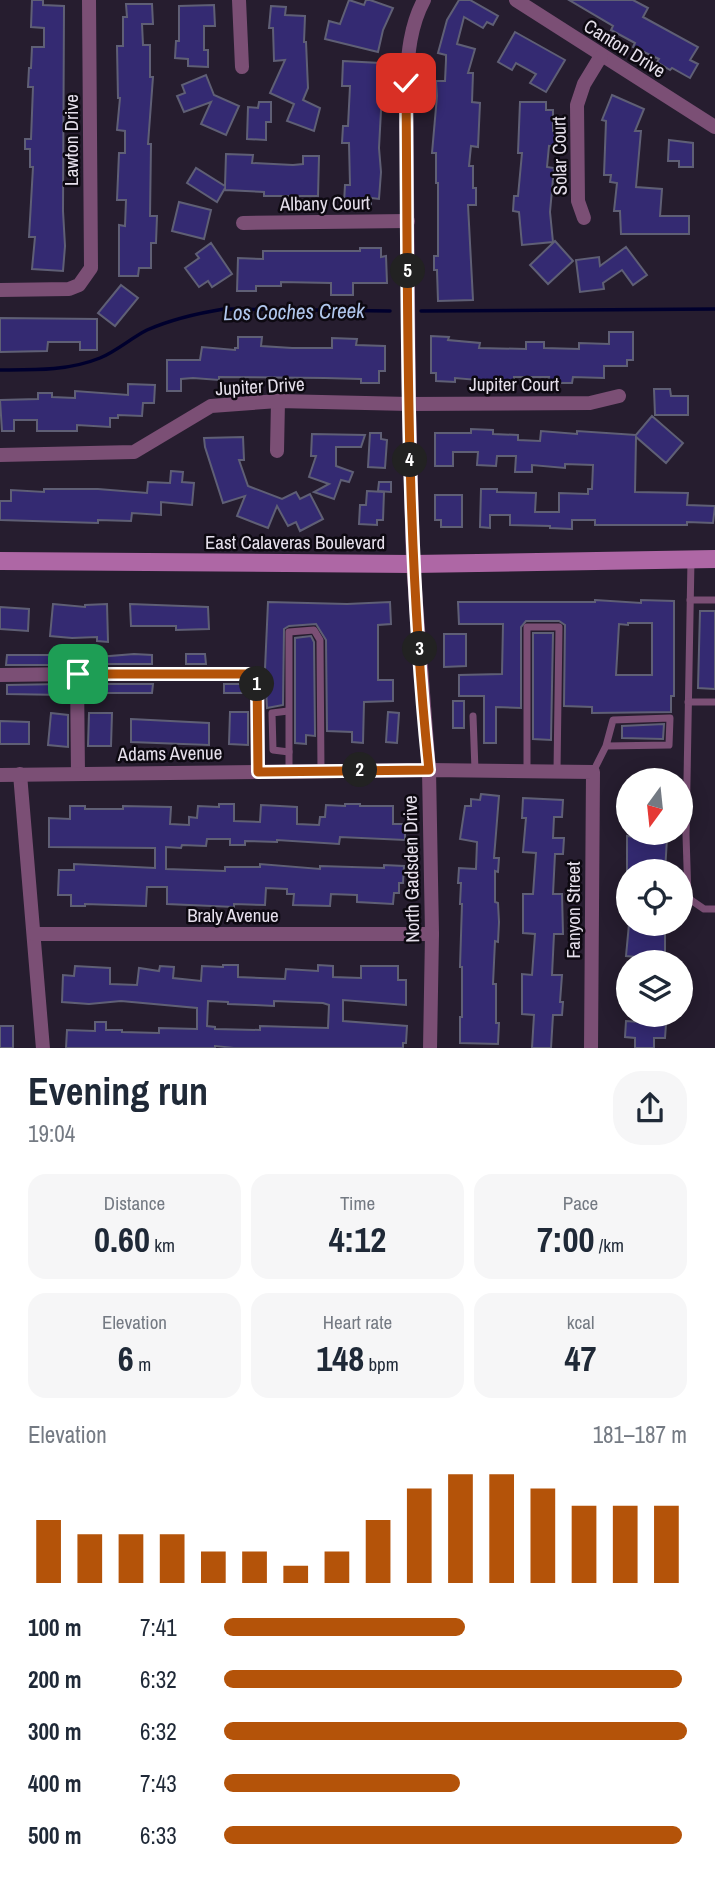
<!DOCTYPE html>
<meta charset="utf-8">
<style>
:root{--surface:#fff;--page:#f6f6f7;--text:#1f2937;--muted:#747a83;--accent:#b45309}
body{margin:0;font-family:"Archivo Narrow",sans-serif;background:var(--page);color:var(--text);height:100vh;display:flex;flex-direction:column;font-size:26px;white-space:nowrap}
*{box-sizing:border-box;margin:0}
p{font-size:23px;color:var(--muted)}
.icon{flex:none;width:38px;height:38px;fill:none;stroke:currentColor;stroke-width:2;stroke-linecap:round;stroke-linejoin:round}
.map{position:relative;height:1048px;overflow:hidden}
.side{display:flex;flex-direction:column;background:var(--surface);flex:1}
.side>*{flex:none}
.needle{width:46px;rotate:195deg}
.fabs{position:absolute;left:616px;top:768px;display:grid;gap:14px}
.fabs a{display:grid;place-items:center;width:77px;height:77px;border-radius:50%;background:var(--surface);box-shadow:0 4px 18px #0003;font-size:35px}
.pin{position:absolute;display:grid;place-items:center;width:60px;height:60px;color:#fff;margin:-30px;border-radius:14px;box-shadow:0 4px 10px #0006}
.km{position:absolute;width:35px;height:35px;margin:-18px;border-radius:50%;background:#222;color:#fff;font-size:19px;line-height:35px;text-align:center}
.round{display:grid;place-items:center;flex:none;width:74px;height:74px;border-radius:28px;background:var(--page)}
.overview{display:flex;align-items:center;justify-content:space-between;height:119px;padding:0 28px}
h1{font-size:38px;font-weight:700;line-height:52px}
.stats{display:grid;grid-template-columns:repeat(3,1fr);gap:10px;height:119px;padding:7px 28px}
.stats div{display:grid;align-content:center;border-radius:18px;background:var(--page);text-align:center}
.stats b{font-size:35px;font-weight:700}
.stats small{font-size:19px;font-weight:400}
.stats p{font-size:19px}
.chart{height:196px;padding:14px 28px}
.chart p{display:flex;justify-content:space-between}
.chart svg{width:100%;height:126px;margin-top:7px;stroke:var(--accent);stroke-width:6}
ul{padding:0 28px;list-style:none;font-size:23px}
li{display:grid;grid-template-columns:112px 84px 1fr;align-items:center;height:52px}
li i{height:18px;border-radius:9px;background:var(--accent)}
.map>svg:first-child{display:block}
.lines{fill:none;stroke-linecap:round;stroke-linejoin:round}
.stream{stroke:#00002d;stroke-width:3.5}
.building{fill:#342a72;stroke:#5f5f75;stroke-width:2;fill-rule:evenodd}
.lane{stroke:#7b4f75;stroke-width:7}
.street{stroke:#7b4f75;stroke-width:14}
.secondary{stroke:#ae67a5;stroke-width:18}
.route-casing{stroke:#fff;stroke-width:14}
.route{stroke:#b45309;stroke-width:9}
.labels{text-anchor:middle;stroke-width:5;stroke-linejoin:round;paint-order:stroke}
.street-label{font-size:19px;fill:#e5dfeb;stroke:#0d0911}
.water-label{font-size:21px;font-style:italic;fill:#b1c7ed;stroke:#0d0911}
</style>
<div class="map">
<svg width="715" height="1049" viewBox="0 0 715 1049">
<rect width="100%" height="100%" fill="#261d2f"/>
<g class="lines">
<g class="stream">
<polyline points="421,311 715,309"/>
<path d="M0,370c34,0 68,1 100,-12 17,-7 31,-20 47,-28 23,-10 52,-17 77,-21l166,2"/>
</g>
</g>
<g class="building">
<polygon points="32,0 43,0 43,5 64,6 63,211 65,246 63,271 32,269 35,237 29,237 33,167 30,167 30,149 25,149 25,139 31,139 33,87 28,87 29,68 31,68 32,47 44,47 44,28 31,27"/>
<polygon points="349,0 364,5 366,0 370,0 393,8 383,30 378,52 325,39 329,21 340,24"/>
<polygon points="459,0 470,0 498,16 493,25 487,22 483,28 464,17 457,44 475,49 468,73 473,73 472,102 480,103 478,147 471,146 469,166 473,166 473,188 476,188 476,205 468,205 473,300 438,301 437,270 434,270 434,256 438,256 438,183 436,183 436,153 432,153 437,96 436,81 445,81 446,60 446,55 438,53 447,20"/>
<polygon points="569,0 633,0 648,8 643,17 698,47 690,60 698,64 690,78 672,68 670,70 657,62 659,59 633,47 635,43 611,30 613,26"/>
<polygon points="126,4 152,4 153,24 142,24 143,45 150,45 150,77 153,77 148,144 151,144 150,216 157,216 156,243 151,243 151,268 139,268 138,276 119,276 119,225 125,226 126,200 117,200 119,153 125,153 125,131 117,130 120,98 118,98 117,46 123,46 123,17 127,17"/>
<polygon points="214,5 215,26 204,26 204,50 208,50 208,67 188,66 188,59 175,58 176,41 179,41 179,6"/>
<polygon points="271,6 286,7 285,15 305,16 304,42 306,42 308,88 303,100 320,108 314,131 287,121 294,104 270,93 285,60 274,61 273,28 269,28"/>
<polygon points="515,32 565,60 546,92 530,83 536,74 516,63 512,70 498,62"/>
<polygon points="343,61 380,63 378,92 382,92 379,148 381,172 379,199 371,198 371,204 344,203 345,185 350,185 349,143 342,143 343,126 348,126 350,86 342,86"/>
<polygon points="206,75 214,95 239,106 226,135 201,124 211,102 184,112 177,96 185,93 182,85"/>
<polygon points="612,95 644,109 635,131 641,131 636,187 662,189 660,216 689,216 689,234 621,234 620,211 614,211 617,183 610,182 611,175 604,175 606,121 602,120"/>
<polygon points="259,102 271,102 271,122 266,122 266,140 247,139 248,107 258,108"/>
<polygon points="520,102 546,102 546,110 553,110 553,131 557,132 555,147 549,146 547,167 554,168 550,212 553,242 522,245 519,212 513,211 514,196 518,196 522,153 518,153"/>
<polygon points="669,140 693,143 693,167 679,167 679,161 668,161"/>
<polygon points="226,154 253,155 252,163 293,165 303,164 303,156 319,156 318,196 264,196 264,192 225,190 225,188 217,202 187,183 196,168 225,186"/>
<polygon points="179,202 211,210 204,239 172,231"/>
<polygon points="555,241 573,261 548,284 530,265"/>
<polygon points="211,243 232,274 212,287 208,281 199,287 185,268 199,258 196,254"/>
<polygon points="626,247 647,275 633,285 622,270 603,283 604,289 580,292 576,260 599,257 600,266"/>
<polygon points="360,248 381,248 381,257 386,256 387,283 353,283 353,295 331,295 331,283 281,282 281,286 256,286 256,291 237,291 238,258 263,259 263,251 360,251"/>
<polygon points="121,285 138,298 115,326 98,313"/>
<polygon points="0,318 97,319 97,350 80,350 80,342 48,342 47,351 0,352"/>
<polygon points="609,332 633,332 633,360 627,360 627,366 604,366 604,378 573,377 572,383 548,383 549,377 514,377 514,383 455,378 455,382 436,381 436,373 431,373 431,336 449,337 448,340 480,343 479,348 526,349 526,342 544,342 544,348 579,349 579,343 609,344"/>
<polygon points="238,337 262,337 261,346 292,348 332,348 332,338 357,339 356,345 385,346 385,371 379,371 379,383 361,383 361,379 325,378 219,377 219,380 193,378 181,379 181,391 167,391 167,360 200,360 202,347 235,350 235,348 238,348"/>
<polygon points="128,384 155,385 154,403 143,403 142,416 118,415 118,418 110,418 110,427 77,425 77,431 37,431 37,420 14,420 14,431 2,431 0,400 38,399 38,393 52,393 52,397 75,398 75,391 128,395"/>
<polygon points="654,389 670,389 671,396 688,396 688,415 655,415"/>
<polygon points="652,416 683,443 666,463 636,437 635,492 688,493 687,505 715,506 713,523 687,522 687,525 595,525 595,520 572,520 572,529 550,528 550,526 510,525 510,515 490,515 490,528 480,527 481,489 497,489 497,492 536,493 535,512 559,512 559,493 588,494 588,489 592,489 593,465 565,464 565,468 532,465 532,472 515,472 516,456 497,456 496,466 477,465 478,452 453,452 453,466 435,466 435,433 471,433 471,429 493,430 493,434 518,435 518,440 540,441 541,431 577,434 577,431 636,435"/>
<polygon points="370,433 381,433 381,439 387,440 385,468 368,467"/>
<polygon points="312,434 365,435 361,447 336,447 336,466 353,472 349,482 341,480 334,499 314,492 329,484 309,477 316,456 311,456"/>
<polygon points="243,437 244,460 239,460 248,486 282,499 296,492 300,499 310,494 323,519 300,531 296,522 288,526 277,506 268,528 237,516 245,496 223,503 205,447 204,438"/>
<polygon points="171,471 183,472 182,482 194,483 192,505 161,502 161,515 132,513 131,521 98,520 98,523 0,520 0,501 11,501 11,490 44,492 44,489 98,489 147,493 148,482 170,483"/>
<polygon points="379,482 391,482 391,492 378,491"/>
<polygon points="367,491 384,492 383,520 377,520 377,525 359,524 360,505 366,505"/>
<polygon points="435,495 462,495 462,527 441,527 441,520 435,520"/>
<path d="M595,600l46,3v-3l33,1v95h-3v16l-79,1v-6l-28,-1 1,-81 -6,-4h-33l-5,6v81l-25,-1v36h-12v-47h-25v-21l43,-1 1,-50h-44l-1,-22h137zM628,623h24v52h-36l3,-51 9,1z"/>
<polygon points="268,602 347,604 390,602 391,624 378,625 378,680 393,680 393,701 364,702 363,743 352,742 352,732 327,731 326,640 316,624 289,626 284,629 283,705 267,708 265,669"/>
<polygon points="53,604 85,607 85,605 107,604 108,642 97,641 97,637 72,638 50,636"/>
<polygon points="130,604 208,607 209,629 176,630 176,626 131,626"/>
<polygon points="0,607 29,609 28,631 0,629"/>
<polygon points="700,611 715,611 715,689 698,688"/>
<polygon points="533,633 553,633 551,740 533,739"/>
<polygon points="444,634 466,634 466,666 444,667"/>
<polygon points="311,636 314,642 315,736 306,735 306,744 295,743 295,638"/>
<polygon points="134,654 152,655 152,664 98,664 98,657"/>
<polygon points="186,654 205,654 206,664 186,664"/>
<polygon points="7,655 62,655 61,665 6,665"/>
<polygon points="63,684 63,695 7,694 7,685"/>
<polygon points="99,684 153,684 152,693 99,693"/>
<rect x="224" y="684" width="18" height="9"/>
<rect x="453" y="701" width="11" height="27"/>
<polygon points="230,712 248,712 248,745 229,744"/>
<polygon points="388,712 399,713 397,743 386,742"/>
<polygon points="51,713 68,715 68,747 48,745"/>
<polygon points="89,713 112,713 111,746 88,746"/>
<polygon points="131,719 209,723 209,745 131,742"/>
<polygon points="0,721 29,722 29,744 0,744"/>
<polygon points="664,724 663,739 622,738 622,726"/>
<polygon points="481,794 499,796 494,858 499,858 498,872 495,871 495,902 498,903 499,922 498,942 495,941 493,984 496,984 496,1023 499,1023 498,1044 460,1043 460,1017 462,1017 462,967 460,967 462,904 460,904 461,883 458,883 459,868 476,869 477,842 460,839 465,806 471,806 471,799 480,800"/>
<polygon points="523,798 563,800 562,817 554,817 553,838 564,838 563,854 555,854 553,894 562,894 563,934 554,934 552,975 562,975 560,1002 563,1002 562,1015 553,1015 551,1048 532,1048 534,1015 522,1014 522,974 532,975 535,934 523,933 523,894 533,894 536,853 523,852 526,818 522,818"/>
<polygon points="219,804 234,804 234,821 260,822 261,805 280,806 297,807 297,824 319,825 320,817 325,817 326,805 345,806 345,804 360,804 360,806 393,806 393,824 405,824 405,840 340,837 339,844 277,840 277,842 245,841 245,845 230,845 230,839 207,839 206,846 182,845 181,848 166,847 166,869 225,871 225,867 260,867 260,864 320,869 320,866 384,868 384,865 404,866 403,883 399,883 399,893 394,893 393,904 357,902 357,895 331,894 330,906 293,905 294,894 287,894 287,889 266,888 265,905 234,904 234,907 167,904 167,887 147,887 146,906 85,904 85,906 71,906 71,895 58,895 59,870 74,870 74,864 155,868 155,848 49,847 49,818 70,819 70,806 85,806 85,809 123,809 123,806 171,807 170,824 189,825 189,817 197,818 198,806 219,807"/>
<polygon points="636,833 654,833 654,837 667,838 665,872 627,872 627,836 635,837"/>
<polygon points="629,924 665,924 665,957 655,956 655,962 636,962 637,957 626,956"/>
<path d="M223,965h15v12l47,2 1,-10 32,2v-6l15,1v11l28,1v-12h37v14h8v25l-63,-5v21l64,5 -1,17h-3v5h-169l-19,-2v2h-149l1,-18 28,1v-9h11v8h16v2l37,1v-5l38,1v-21l-76,-7 -32,3 -27,-2 1,-27 11,1 1,-10 35,2v16l27,1 2,-17 20,3 1,-5 14,1 -1,11 28,3 1,-15 21,1zM208,1001l20,1v2l27,1 19,1v-5l49,2 6,2 -1,23 -68,-2v4l-45,-1v-2l-8,-1z"/>
<polygon points="626,1021 666,1024 665,1038 654,1038 654,1048 635,1048 635,1038 625,1037"/>
<rect x="0" y="1026" width="13" height="22"/>
</g>
<g class="lines">
<g class="lane">
<polyline points="691,560 686,835 688,898 704,909 715,909"/>
<polyline points="690,600 715,600"/>
<polyline points="688,702 715,702"/>
<polyline points="288,711 272,713 273,750 289,752"/>
<polyline points="473,716 475,770"/>
<polyline points="289,771 289,632 314,630 320,640 321,771"/>
<polyline points="527,771 527,627 559,627 557,771"/>
<polyline points="593,772 606,746 613,720 670,718 669,745 606,746"/>
</g>
<g class="street">
<polyline points="239,0 242,67"/>
<path d="M424,0c-14,26 -16,54 -18,83l3,321 4,160 16,206 3,164 -2,115"/>
<polyline points="516,0 715,127"/>
<polyline points="584,218 578,201 577,105 584,84 601,56"/>
<polyline points="243,223 408,221"/>
<polyline points="0,290 69,289 79,285 91,268 89,0"/>
<polyline points="277,451 278,401"/>
<polyline points="0,455 134,452 211,406 278,401 409,404 590,403 619,396"/>
<polyline points="0,675 77,674"/>
<polyline points="20,774 43,1049"/>
<polyline points="78,774 77,674 257,674 258,772"/>
<polyline points="0,775 429,770 593,772 591,1049"/>
<polyline points="34,934 432,934"/>
</g>
<polyline class="secondary" points="0,561 413,564 715,559"/>
</g>
<g class="lines">
<g class="route-casing">
<path id="route" d="M78,674h179l1,98 171,-2c-24,-228 -21,-458 -23,-687"/>
</g>
<use href="#route" class="route"/>
</g>
<g class="labels">
<g class="street-label">
<text transform="translate(625 48) rotate(32)" y="7">Canton Drive</text>
<text transform="translate(71 140) rotate(-90)" y="7">Lawton Drive</text>
<text transform="translate(559 156) rotate(-91)" y="7">Solar Court</text>
<text transform="translate(325 203) rotate(-1)" y="7">Albany Court</text>
<text x="514" y="391">Jupiter Court</text>
<text transform="translate(260 386) rotate(-3)" y="7">Jupiter Drive</text>
<text x="295" y="549">East Calaveras Boulevard</text>
<text transform="translate(170 753) rotate(-1)" y="7">Adams Avenue</text>
<text transform="translate(411 869) rotate(-91)" y="7">North Gadsden Drive</text>
<text transform="translate(573 910) rotate(-90)" y="7">Fanyon Street</text>
<text x="233" y="922">Braly Avenue</text>
</g>
<g class="water-label">
<text transform="translate(294 312) rotate(-1)" y="7">Los Coches Creek</text>
</g>
</g>
</svg>
<div class="fabs">
<a><svg class="needle" viewBox="-14 -14 28 28"><path d="M0-13l5 13h-10z" fill="#e53935"/><path d="M0 13l5-13h-10z" fill="#747a83"/></svg></a>
<a><svg class="icon" aria-label="locate" viewBox="0 0 24 24"><circle cx="12" cy="12" r="6"/><path d="M12 2v4M12 18v4M2 12h4M18 12h4"/></svg></a>
<a><svg class="icon" aria-label="layers" viewBox="0 0 24 24"><path d="M12 4l9 5-9 5-9-5zM3 14l9 5 9-5"/></svg></a>
</div>
<div class="pin" style="left:78px;top:674px;background:#1e9e55"><svg class="icon" aria-label="arrive" viewBox="0 0 24 24"><path d="M6 21V4h12l-3 4 3 4H6"/></svg></div>
<div class="pin" style="left:406px;top:83px;background:#d93025"><svg class="icon" aria-label="check" viewBox="0 0 24 24"><path d="M5 12l5 5 9-10"/></svg></div>
<b class="km" style="left:257px;top:684px">1</b>
<b class="km" style="left:360px;top:770px">2</b>
<b class="km" style="left:420px;top:649px">3</b>
<b class="km" style="left:410px;top:460px">4</b>
<b class="km" style="left:408px;top:271px">5</b>
</div>
<section class="side">
<div class="overview"><div><h1>Evening run</h1><p>19:04</p></div><a class="round"><svg class="icon" aria-label="share" viewBox="0 0 24 24"><path d="M12 15V3M7 8l5-5 5 5M5 13v7h14v-7"/></svg></a></div>
<div class="stats">
<div><p>Distance</p><b>0.60<small> km</small></b></div>
<div><p>Time</p><b>4:12</b></div>
<div><p>Pace</p><b>7:00<small> /km</small></b></div>
</div>
<div class="stats">
<div><p>Elevation</p><b>6<small> m</small></b></div>
<div><p>Heart rate</p><b>148<small> bpm</small></b></div>
<div><p>kcal</p><b>47</b></div>
</div>
<div class="chart"><p><span>Elevation</span>181–187 m</p>
<svg viewBox="0 0 160 44" preserveAspectRatio="none"><path d="M5 44V22M15 44V27M25 44V27M35 44V27M45 44V33M55 44V33M65 44V38M75 44V33M85 44V22M95 44V11M105 44V6M115 44V6M125 44V11M135 44V17M145 44V17M155 44V17"/></svg>
</div>
<ul>
<li><b>100 m</b>7:41<i style="width:52%"></i></li>
<li><b>200 m</b>6:32<i style="width:99%"></i></li>
<li><b>300 m</b>6:32<i style="width:100%"></i></li>
<li><b>400 m</b>7:43<i style="width:51%"></i></li>
<li><b>500 m</b>6:33<i style="width:99%"></i></li>
</ul>
</section>
